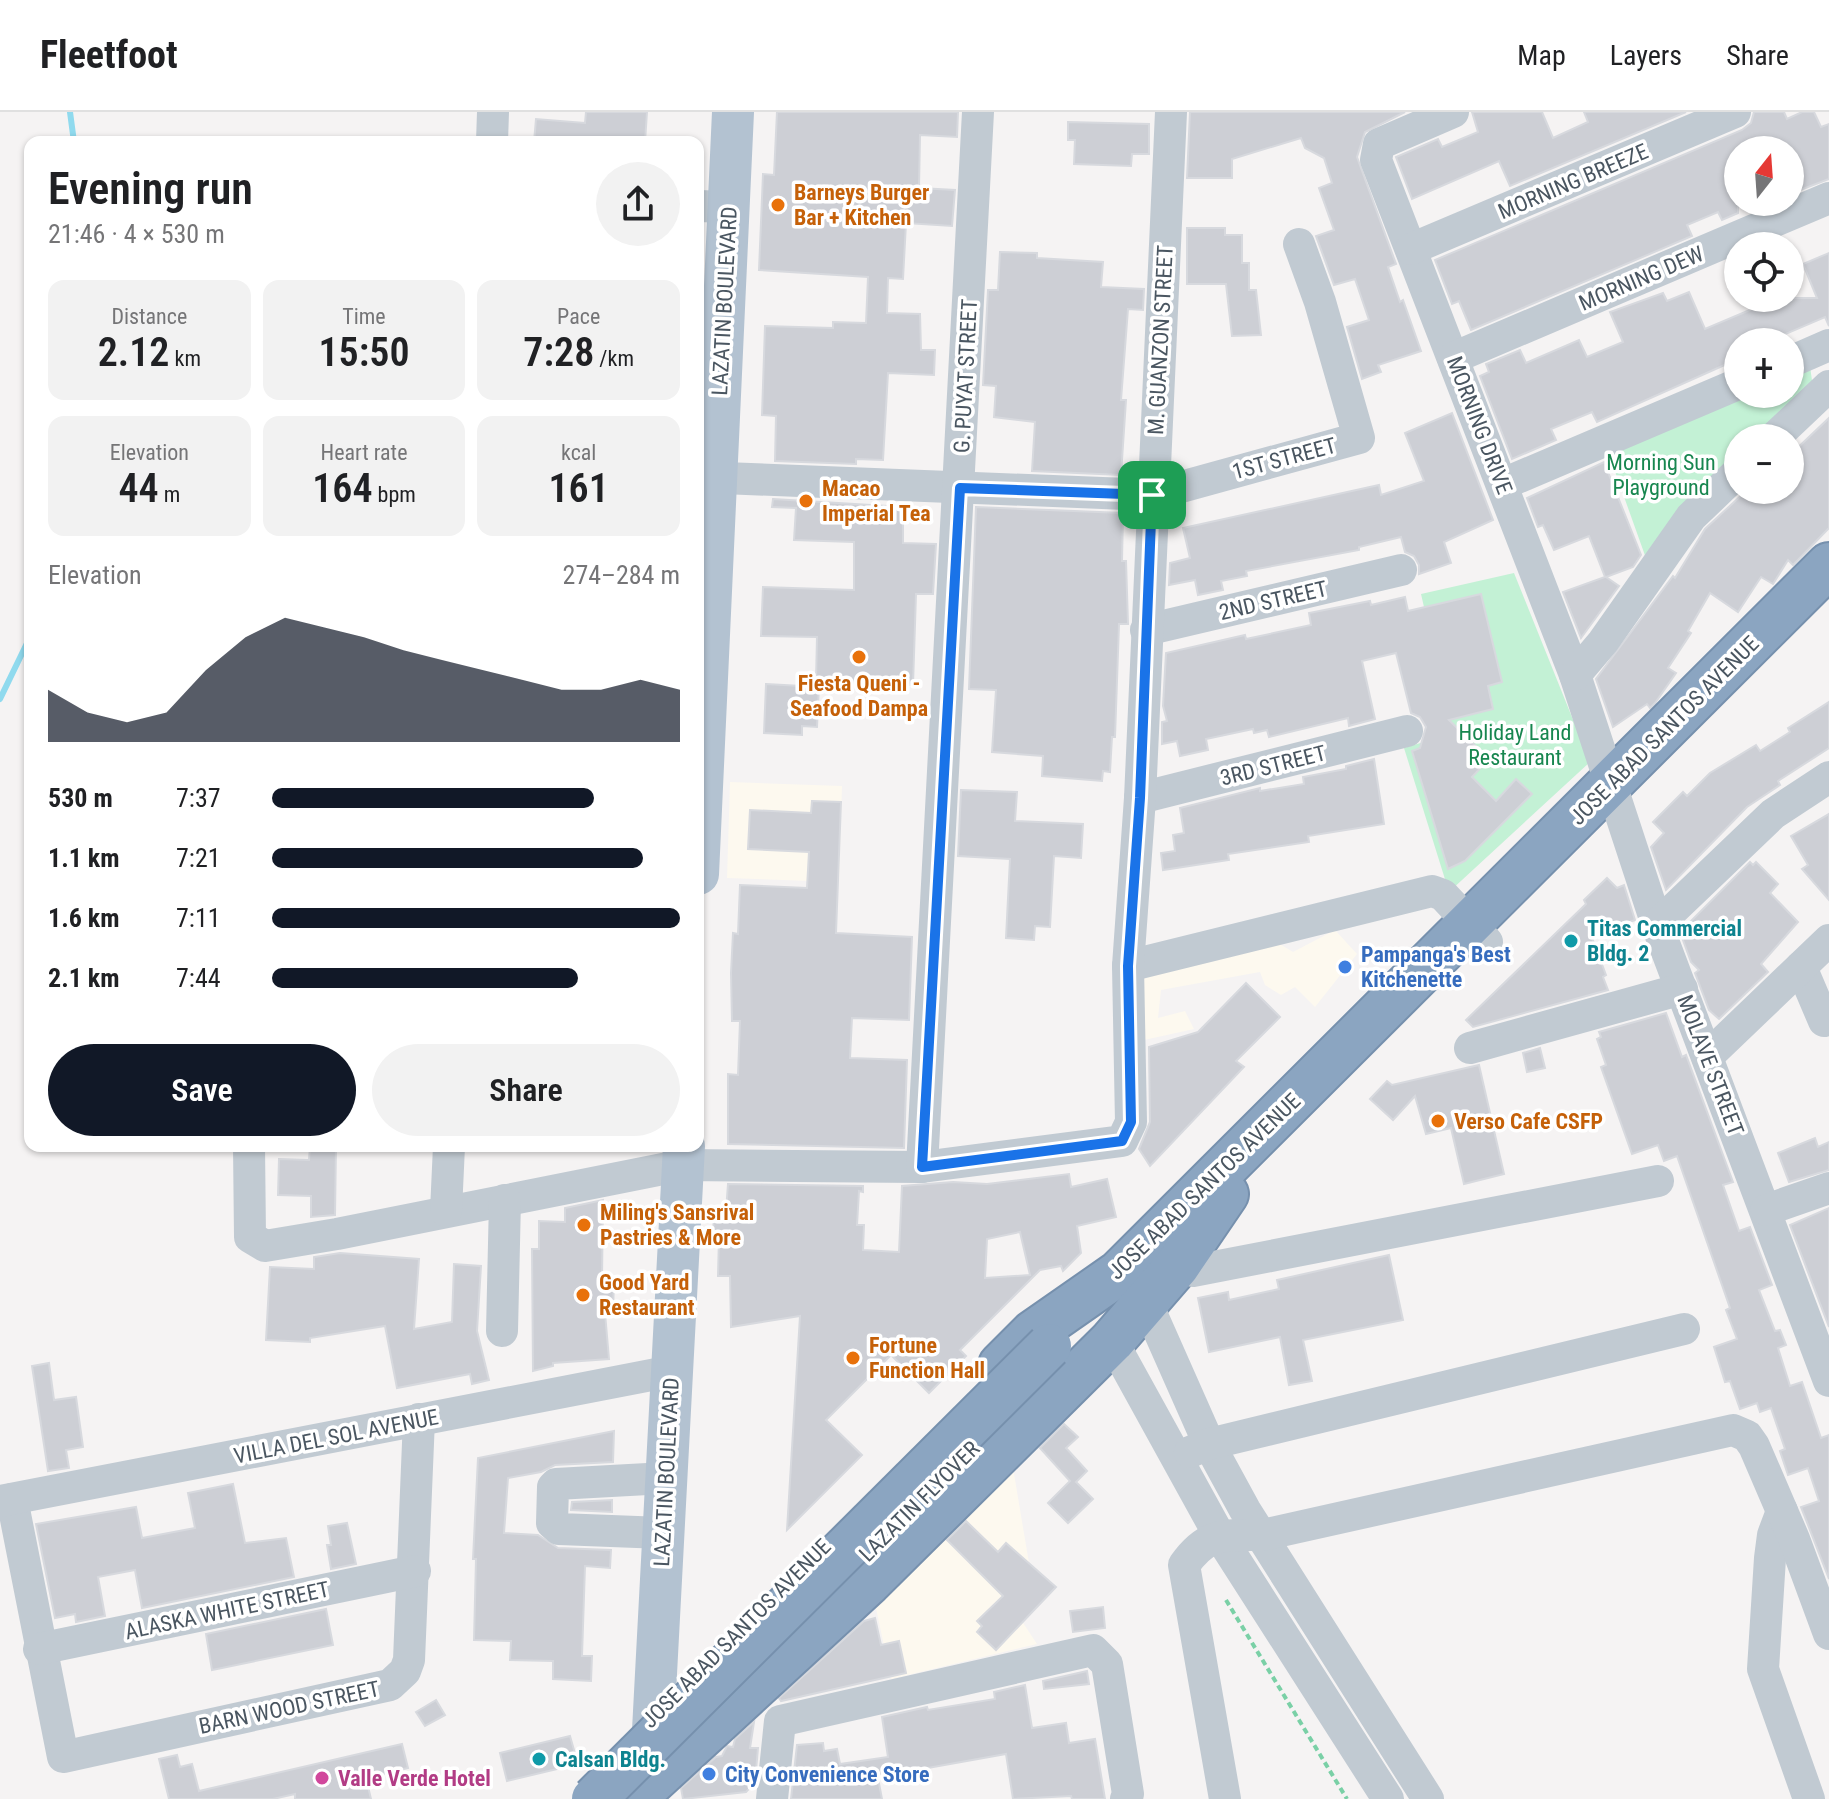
<!DOCTYPE html>
<meta charset="utf-8">
<style>
:root{--surface:#fff;--page:#f2f2f2;--text:#202124;--muted:#757577;--line:#e0e0e0;--accent:#111827}
body{margin:0;font-family:"Roboto Condensed",sans-serif;background:var(--page);color:var(--text);height:100vh;display:flex;flex-direction:column;font-size:30px;white-space:nowrap}
*{box-sizing:border-box;margin:0}
p{font-size:26px;color:var(--muted)}
.icon{flex:none;width:44px;height:44px;fill:none;stroke:currentColor;stroke-width:2;stroke-linecap:round;stroke-linejoin:round}
.map{position:relative;flex:1;overflow:hidden}
.side{position:absolute;left:24px;top:24px;width:680px;height:1016px;display:flex;flex-direction:column;background:var(--surface);border-radius:16px;box-shadow:0 2px 6px #0004}
.side>*{flex:none}
.needle{width:52px;rotate:17deg}
.fabs{position:absolute;left:1724px;top:24px;display:grid;gap:16px}
.fabs a{display:grid;place-items:center;width:80px;height:80px;border-radius:50%;background:var(--surface);box-shadow:0 2px 6px #0004;font-size:40px}
.pin{position:absolute;display:grid;place-items:center;width:68px;height:68px;color:#fff;margin:-34px;border-radius:16px;box-shadow:0 4px 12px #0006}
.round{display:grid;place-items:center;flex:none;width:84px;height:84px;border-radius:42px;background:var(--page)}
.head{display:flex;align-items:center;justify-content:space-between;height:136px;padding:0 24px}
h1{font-size:44px;font-weight:600;line-height:60px}
.stats{display:grid;grid-template-columns:repeat(3,1fr);gap:12px;height:136px;padding:8px 24px}
.stats div{display:grid;align-content:center;border-radius:16px;background:var(--page);text-align:center}
.stats b{font-size:40px;font-weight:600}
.stats small{font-size:22px;font-weight:400}
.stats p{font-size:22px}
.chart{height:224px;padding:16px 24px}
.chart p{display:flex;justify-content:space-between}
.chart svg{width:100%;height:144px;margin-top:8px;fill:var(--accent);opacity:.7}
.action{display:flex;gap:16px;margin-top:auto;padding:16px 24px}
.action a{flex:1;height:92px;border-radius:48px;background:var(--accent);color:#fff;font-size:32px;font-weight:600;line-height:92px;text-align:center}
.action a+a{background:var(--page);color:var(--text)}
ul{padding:0 24px;list-style:none;font-size:26px}
li{display:grid;grid-template-columns:128px 96px 1fr;align-items:center;height:60px}
li i{height:20px;border-radius:10px;background:var(--accent)}
header{display:flex;align-items:center;gap:48px;box-sizing:border-box;height:112px;padding:0 40px;background:var(--surface);border-bottom:2px solid var(--line)}
header strong{font-size:38px}
nav{display:flex;gap:44px;margin-inline-start:auto;font-size:28px}
.map>svg:first-child{display:block}
.commercial{fill:#fdf9ef}
.green{fill:#c3f1d5}
.lines{fill:none;stroke-linecap:round;stroke-linejoin:round}
.stream{stroke:#90daee;stroke-width:6}
.building{fill:#cdcfd5;stroke:#d7d9de;stroke-width:2;fill-rule:evenodd}
.highway-casing{stroke:#7690ad;stroke-width:48}
.path{stroke:#7ad0a6;stroke-width:4;stroke-dasharray:6 4;stroke-linecap:butt}
.minor{stroke:#c1cad2;stroke-width:32}
.major{stroke:#b3c2d1;stroke-width:42}
.highway{stroke:#8ba5c1;stroke-width:44}
.highway-bridge-casing{stroke:#7690ad;stroke-width:48;stroke-linecap:butt}
.highway-bridge{stroke:#8ba5c1;stroke-width:44}
.route-casing{stroke:#fff;stroke-width:16}
.route{stroke:#1a73e8;stroke-width:10}
.food-dot{fill:#e8710a;stroke:#fff;stroke-width:3}
.culture-dot{fill:#0f9aa8;stroke:#fff;stroke-width:3}
.shop-dot{fill:#3f7fe0;stroke:#fff;stroke-width:3}
.hotel-dot{fill:#d1479c;stroke:#fff;stroke-width:3}
.labels{text-anchor:middle;stroke-width:7;stroke-linejoin:round;paint-order:stroke}
.street-label{font-size:22px;fill:#4a5661;stroke:#fff}
.food-label{font-size:22px;font-weight:bold;fill:#c56008;stroke:#fff;text-anchor:start}
.park-label{font-size:22px;fill:#17864f;stroke:#fff}
.culture-label{font-size:22px;font-weight:bold;fill:#0d838f;stroke:#fff;text-anchor:start}
.shop-label{font-size:22px;font-weight:bold;fill:#366cbe;stroke:#fff;text-anchor:start}
.hotel-label{font-size:22px;font-weight:bold;fill:#b23c85;stroke:#fff;text-anchor:start}
</style>
<header>
<strong>Fleetfoot</strong>
<nav><a>Map</a><a>Layers</a><a>Share</a></nav>
</header>
<div class="map">
<svg width="1829" height="1687" viewBox="0 0 1829 1687">
<rect width="100%" height="100%" fill="#f5f3f3"/>
<g class="commercial">
<polygon points="730,670 842,674 839,770 727,766"/>
<polygon points="1335,818 1357,842 1315,895 1295,875 1281,883 1265,873 1260,860 1161,878 1158,906 1185,899 1194,917 1135,930 1144,861 1278,831 1293,840"/>
<polygon points="1011,1344 1029,1451 1002,1479 1037,1532 891,1567 873,1482"/>
</g>
<g class="green">
<polygon points="1810,254 1813,276 1760,326 1738,326 1738,346 1647,449 1608,340 1744,282 1790,282 1790,262"/>
<polygon points="1514,461 1590,650 1449,780 1404,636 1453,621 1421,482"/>
</g>
<g class="lines">
<g class="stream">
<polyline points="70,0 74,30"/>
<polyline points="0,587 30,525"/>
</g>
</g>
<g class="building">
<polygon points="586,0 647,0 645,30 534,30 536,7 585,11"/>
<polygon points="777,0 958,0 957,25 920,23 919,76 955,78 952,114 906,111 903,167 888,166 887,201 920,202 921,238 935,238 934,263 888,261 883,348 856,347 856,352 775,349 776,304 762,303 765,214 833,216 833,210 866,211 868,165 759,158 763,62 774,63"/>
<polygon points="1190,0 1405,0 1365,20 1357,45 1396,152 1388,155 1400,190 1403,188 1421,239 1378,253 1381,260 1362,267 1347,215 1369,208 1355,167 1334,173 1316,124 1334,118 1319,76 1332,71 1324,46 1305,36 1301,26 1232,47 1232,66 1187,66"/>
<polygon points="1472,0 1542,0 1553,26 1588,10 1584,0 1686,0 1510,74 1499,49 1412,87 1396,45 1438,27 1442,35 1478,20"/>
<polygon points="1754,0 1784,0 1787,7 1802,0 1814,0 1821,15 1829,12 1829,67 1790,82 1790,38 1738,38 1738,101 1722,108 1718,100 1687,113 1692,124 1471,218 1459,189 1452,192 1435,148 1742,18 1751,11"/>
<polygon points="1068,10 1149,12 1149,42 1132,42 1131,54 1074,52 1075,28 1068,28"/>
<polygon points="1187,116 1225,116 1225,123 1242,123 1242,151 1249,151 1249,178 1256,178 1261,223 1232,224 1226,172 1187,172"/>
<polygon points="1000,140 1037,141 1037,146 1103,150 1101,175 1144,177 1143,198 1128,197 1121,288 1126,288 1121,363 1032,359 1035,310 994,305 996,274 983,273 988,178 998,178"/>
<polygon points="1829,141 1829,214 1825,205 1767,230 1738,230 1738,247 1597,310 1592,300 1551,317 1556,328 1512,347 1480,264 1489,260 1486,252 1520,238 1526,251 1579,228 1587,245 1623,230 1610,200 1663,181 1667,189 1689,180 1705,217 1778,186 1817,186 1803,152"/>
<polygon points="1452,301 1493,408 1444,430 1451,451 1419,462 1419,453 1414,444 1405,440 1401,425 1359,435 1359,438 1246,459 1247,464 1221,469 1223,478 1198,483 1195,468 1169,473 1170,451 1190,446 1183,416 1379,373 1381,383 1424,369 1405,321"/>
<polygon points="1829,306 1829,416 1793,453 1788,448 1773,472 1761,465 1738,500 1710,481 1688,519 1691,521 1668,556 1676,561 1655,591 1650,596 1647,592 1613,615 1596,567 1673,464 1675,466 1705,417 1747,378 1790,378 1790,343"/>
<polygon points="1604,350 1641,443 1633,455 1606,465 1619,474 1581,526 1563,480 1605,465 1589,424 1554,438 1543,413 1538,415 1527,386"/>
<polygon points="773,387 903,395 903,431 936,432 933,482 916,482 913,573 816,569 817,525 761,524 763,475 854,478 854,430 794,428 796,396 772,395"/>
<polygon points="976,395 1123,401 1122,449 1126,449 1128,512 1119,512 1115,625 1112,625 1110,660 1103,659 1102,669 1042,664 1043,644 992,640 996,578 969,577"/>
<polygon points="1481,482 1502,570 1488,574 1493,597 1449,608 1489,647 1472,665 1496,689 1516,667 1532,682 1465,749 1448,757 1412,639 1420,636 1426,615 1420,605 1411,601 1396,541 1362,549 1375,607 1349,614 1348,606 1269,625 1267,618 1254,621 1253,617 1206,627 1208,638 1180,644 1177,629 1162,632 1162,610 1167,609 1163,594 1166,541 1245,523 1246,527 1311,513 1309,501 1370,489 1371,493 1405,485 1408,499"/>
<polygon points="766,572 819,575 817,615 802,614 802,623 764,621"/>
<polygon points="1829,590 1829,636 1778,669 1780,673 1747,695 1666,778 1651,735 1664,721 1653,710 1683,680 1687,684 1710,661 1756,633 1760,639 1790,620 1788,616"/>
<polygon points="1374,647 1384,712 1308,724 1309,730 1228,742 1229,748 1163,758 1161,741 1175,739 1173,723 1184,721 1180,696 1260,676 1260,679 1304,672 1303,665 1346,657 1346,654"/>
<polygon points="961,678 1017,680 1015,709 1083,712 1081,746 1054,744 1050,815 1035,814 1034,828 1006,826 1010,747 958,744"/>
<polygon points="812,689 841,690 836,821 912,825 909,908 852,906 850,946 907,948 904,1036 728,1032 728,962 738,963 740,909 732,909 731,861 733,821 738,822 740,773 807,776 809,740 748,737 750,698 811,701"/>
<polygon points="1829,702 1829,788 1802,757 1808,753 1791,724"/>
<polygon points="1750,750 1753,753 1756,750 1778,772 1770,781 1798,810 1761,852 1768,860 1719,907 1709,898 1695,861 1699,858 1691,850 1680,820"/>
<polygon points="1607,766 1617,776 1624,773 1635,808 1591,823 1606,863 1603,865 1608,878 1473,915 1466,908 1586,792 1584,788"/>
<polygon points="1246,871 1280,905 1236,949 1244,955 1150,1054 1139,1037 1150,1010 1149,935 1198,920"/>
<polygon points="1666,901 1682,945 1686,943 1733,1070 1723,1073 1739,1119 1750,1115 1772,1173 1759,1178 1775,1219 1780,1218 1786,1233 1778,1236 1790,1274 1802,1270 1821,1326 1829,1323 1829,1467 1801,1395 1819,1389 1808,1356 1788,1363 1780,1339 1785,1337 1771,1296 1760,1300 1757,1291 1740,1297 1730,1269 1725,1270 1714,1235 1737,1227 1726,1198 1730,1196 1677,1044 1664,1049 1658,1033 1632,1042 1601,955 1606,953 1597,927 1601,925 1599,920"/>
<polygon points="1540,936 1545,956 1527,960 1523,941"/>
<polygon points="1479,953 1504,1062 1464,1072 1451,1016 1426,1022 1415,984 1393,1008 1370,987 1387,969 1392,973"/>
<polygon points="1815,1026 1818,1035 1829,1030 1829,1058 1789,1070 1778,1041"/>
<polygon points="310,1034 336,1034 335,1103 311,1105 311,1084 278,1083 279,1047 309,1048"/>
<path d="M1069,1062l2,13 36,-8 9,38 -39,9 4,27 -18,18 -2,-5 -21,4 -80,80 6,6 -37,37 -38,-38 -65,65 36,35 -75,75 13,-214 -69,11 -1,-51h-12l1,-39 -6,-1 1,-26 12,1 2,-27 135,2v6l-4,-1 -2,34h7l-1,25 36,2 3,-66 51,-4 34,2zM1020,1120l10,43 -45,3 2,-39z"/>
<polygon points="603,1088 602,1166 614,1167 613,1201 605,1201 609,1247 553,1251 553,1254 533,1259 532,1137 539,1137 539,1109 565,1110 565,1096"/>
<polygon points="1829,1096 1829,1215 1790,1113"/>
<polygon points="340,1141 419,1147 414,1217 452,1210 454,1152 481,1154 477,1219 489,1268 472,1272 470,1262 397,1276 385,1214 310,1226 310,1230 266,1228 270,1155 314,1157 314,1145"/>
<polygon points="1389,1143 1403,1208 1303,1228 1312,1269 1289,1273 1280,1225 1209,1240 1198,1186 1228,1180 1229,1188 1279,1177 1277,1168"/>
<polygon points="49,1251 54,1288 76,1285 83,1335 66,1338 69,1356 48,1359 32,1254"/>
<polygon points="1064,1312 1078,1325 1066,1336 1087,1359 1076,1370 1093,1387 1068,1411 1048,1391 1070,1369 1040,1336"/>
<polygon points="614,1319 613,1350 555,1353 541,1360 508,1366 504,1421 538,1423 558,1436 611,1438 610,1456 585,1454 582,1544 592,1544 591,1569 553,1567 553,1549 510,1548 511,1529 474,1528 476,1447 473,1447 478,1346"/>
<polygon points="233,1372 245,1431 286,1426 294,1465 142,1496 135,1458 98,1465 105,1504 76,1510 75,1502 55,1506 36,1412 136,1395 142,1426 195,1416 188,1381"/>
<polygon points="612,1388 612,1400 571,1398 572,1390"/>
<polygon points="966,1409 998,1440 1006,1431 1056,1475 996,1538 977,1520 982,1514 977,1509 1003,1484 947,1428"/>
<polygon points="347,1411 356,1452 331,1457 327,1433 331,1433 328,1414"/>
<polygon points="1103,1495 1105,1516 1073,1520 1070,1499"/>
<polygon points="326,1497 333,1533 212,1558 206,1522"/>
<polygon points="875,1506 881,1533 899,1529 906,1561 781,1589 779,1586 864,1509"/>
<polygon points="1087,1559 1089,1572 1044,1577 1043,1569"/>
<polygon points="1025,1573 1032,1616 1066,1611 1069,1631 1095,1627 1105,1687 1072,1687 1071,1684 1013,1687 1006,1642 883,1664 878,1666 882,1687 791,1687 797,1633 823,1631 824,1639 837,1637 840,1652 888,1645 882,1605 927,1595 928,1598 995,1587 994,1580"/>
<polygon points="436,1588 445,1603 425,1614 416,1600"/>
<polygon points="754,1610 750,1636 758,1636 755,1670 746,1680 683,1687 681,1676 716,1645 722,1644 727,1634 733,1635 735,1627"/>
<polygon points="570,1624 578,1652 507,1669 500,1641"/>
<polygon points="402,1632 408,1656 366,1666 371,1687 295,1687 295,1682 273,1687 169,1687 159,1647 177,1643 180,1655 192,1652 199,1679"/>
</g>
<g class="lines">
<g class="highway-casing">
<g id="highway">
<polyline points="1001,1253 1033,1221 1119,1161 1829,453"/>
<polyline points="633,1687 869,1470 1112,1229 1177,1154 1226,1082"/>
</g>
</g>
<polyline class="path" points="1226,1488 1347,1687"/>
<g class="minor">
<polyline points="1453,0 1379,32 1376,48 1575,563 1657,813 1829,1269"/>
<polyline points="492,30 493,0"/>
<polyline points="698,94 729,95"/>
<polyline points="1411,137 1735,0"/>
<polyline points="1453,246 1829,86"/>
<polyline points="1790,250 1829,233"/>
<polyline points="1774,326 1829,274"/>
<polyline points="698,365 1152,383 1359,326 1320,190 1299,132"/>
<polyline points="1503,372 1738,272"/>
<polyline points="1146,518 1401,458"/>
<polyline points="1575,563 1603,530 1691,405 1738,360"/>
<polyline points="1140,686 1407,619"/>
<polyline points="1657,813 1773,702 1829,665"/>
<polyline points="1128,854 1432,779 1443,783 1487,830"/>
<polyline points="1801,855 1824,909"/>
<polyline points="1470,936 1682,877"/>
<polyline points="1708,944 1829,828"/>
<polyline points="249,1034 250,1125 265,1134 337,1122 683,1053 922,1055 1122,1029 1131,1010 1128,854 1140,686 1171,0"/>
<polyline points="922,1055 978,0"/>
<polyline points="1766,1098 1829,1076"/>
<polyline points="446,1099 449,1034"/>
<polyline points="1177,1154 1193,1159 1658,1069"/>
<polyline points="1147,1192 1209,1332 1245,1398 1428,1687"/>
<polyline points="502,1219 505,1088"/>
<polyline points="1112,1229 1219,1423 1388,1687"/>
<polyline points="1190,1340 1209,1332 1684,1217"/>
<polyline points="12,1387 63,1645 390,1573 405,1559 409,1548 419,1307"/>
<polyline points="0,1389 672,1259"/>
<polyline points="1782,1399 1773,1423 1770,1446 1763,1557 1809,1687"/>
<polyline points="663,1421 559,1417 552,1411 553,1375 556,1372 666,1366"/>
<polyline points="39,1537 415,1459"/>
<polyline points="772,1687 780,1609 1093,1538 1107,1552 1128,1682 1126,1687"/>
<path d="M1225,1687l-41,-234c23,-33 41,-30 79,-30l470,-105 14,6 7,10 40,93 35,95"/>
</g>
<g class="major">
<polyline points="698,762 733,0"/>
<polyline points="651,1656 684,1034"/>
</g>
<use href="#highway" class="highway"/>
<g class="highway-bridge-casing">
<polyline id="highway-bridge" points="594,1687 1049,1234"/>
</g>
<use href="#highway-bridge" class="highway-bridge"/>
</g>
<g class="lines">
<g class="route-casing">
<polygon id="route" points="960,376 1152,383 1140,686 1128,854 1131,1010 1122,1029 922,1055"/>
</g>
<use href="#route" class="route"/>
</g>
<g class="food-dot">
<circle cx="778" cy="93" r="8"/>
<circle cx="806" cy="389" r="8"/>
<circle cx="859" cy="545" r="8"/>
<circle cx="1438" cy="1009" r="8"/>
<circle cx="584" cy="1113" r="8"/>
<circle cx="583" cy="1183" r="8"/>
<circle cx="853" cy="1246" r="8"/>
</g>
<g class="culture-dot">
<circle cx="1571" cy="829" r="8"/>
<circle cx="539" cy="1647" r="8"/>
</g>
<g class="shop-dot">
<circle cx="1345" cy="855" r="8"/>
<circle cx="709" cy="1662" r="8"/>
</g>
<circle class="hotel-dot" cx="322" cy="1666" r="8"/>
<g class="labels">
<g class="street-label">
<text transform="translate(1573 69) rotate(-23)" y="8">MORNING BREEZE</text>
<text transform="translate(1641 166) rotate(-23)" y="8">MORNING DEW</text>
<text transform="translate(724 189) rotate(-87)" y="8">LAZATIN BOULEVARD</text>
<text transform="translate(1160 228) rotate(-87)" y="8">M. GUANZON STREET</text>
<text transform="translate(965 264) rotate(-87)" y="8">G. PUYAT STREET</text>
<text transform="translate(1480 313) rotate(69)" y="8">MORNING DRIVE</text>
<text transform="translate(1284 346) rotate(-15)" y="8">1ST STREET</text>
<text transform="translate(1273 488) rotate(-13)" y="8">2ND STREET</text>
<text transform="translate(1664 618) rotate(-45)" y="8">JOSE ABAD SANTOS AVENUE</text>
<text transform="translate(1273 653) rotate(-14)" y="8">3RD STREET</text>
<text transform="translate(1711 953) rotate(69)" y="8">MOLAVE STREET</text>
<text transform="translate(1204 1074) rotate(-44)" y="8">JOSE ABAD SANTOS AVENUE</text>
<text transform="translate(336 1324) rotate(-11)" y="8">VILLA DEL SOL AVENUE</text>
<text transform="translate(666 1360) rotate(-87)" y="8">LAZATIN BOULEVARD</text>
<text transform="translate(919 1389) rotate(-45)" y="8">LAZATIN FLYOVER</text>
<text transform="translate(227 1498) rotate(-12)" y="8">ALASKA WHITE STREET</text>
<text transform="translate(736 1521) rotate(-45)" y="8">JOSE ABAD SANTOS AVENUE</text>
<text transform="translate(289 1595) rotate(-12)" y="8">BARN WOOD STREET</text>
</g>
<g class="food-label">
<text x="794" y="88">Barneys Burger<tspan x="794" dy="25">Bar + Kitchen</tspan></text>
<text x="822" y="384">Macao<tspan x="822" dy="25">Imperial Tea</tspan></text>
<text x="859" y="579" text-anchor="middle">Fiesta Queni -<tspan x="859" dy="25">Seafood Dampa</tspan></text>
<text x="1454" y="1017">Verso Cafe CSFP</text>
<text x="600" y="1108">Miling's Sansrival<tspan x="600" dy="25">Pastries &amp; More</tspan></text>
<text x="599" y="1178">Good Yard<tspan x="599" dy="25">Restaurant</tspan></text>
<text x="869" y="1241">Fortune<tspan x="869" dy="25">Function Hall</tspan></text>
</g>
<g class="park-label">
<text x="1661" y="358">Morning Sun<tspan x="1661" dy="25">Playground</tspan></text>
<text x="1515" y="628">Holiday Land<tspan x="1515" dy="25">Restaurant</tspan></text>
</g>
<g class="culture-label">
<text x="1587" y="824">Titas Commercial<tspan x="1587" dy="25">Bldg. 2</tspan></text>
<text x="555" y="1655">Calsan Bldg.</text>
</g>
<g class="shop-label">
<text x="1361" y="850">Pampanga's Best<tspan x="1361" dy="25">Kitchenette</tspan></text>
<text x="725" y="1670">City Convenience Store</text>
</g>
<g class="hotel-label">
<text x="338" y="1674">Valle Verde Hotel</text>
</g>
</g>
</svg>
<div class="fabs">
<a><svg class="needle" viewBox="-14 -14 28 28"><path d="M0-13l5 13h-10z" fill="#e53935"/><path d="M0 13l5-13h-10z" fill="#757577"/></svg></a>
<a><svg class="icon" aria-label="locate" viewBox="0 0 24 24"><circle cx="12" cy="12" r="6"/><path d="M12 2v4M12 18v4M2 12h4M18 12h4"/></svg></a>
<a>+</a>
<a>−</a>
</div>
<div class="pin" style="left:1152px;top:383px;background:#1e9e55"><svg class="icon" aria-label="arrive" viewBox="0 0 24 24"><path d="M6 21V4h12l-3 4 3 4H6"/></svg></div>
<section class="side">
<div class="head"><div><h1>Evening run</h1><p>21:46 · 4 × 530 m</p></div><a class="round"><svg class="icon" aria-label="share" viewBox="0 0 24 24"><path d="M12 15V3M7 8l5-5 5 5M5 13v7h14v-7"/></svg></a></div>
<div class="stats">
<div><p>Distance</p><b>2.12<small> km</small></b></div>
<div><p>Time</p><b>15:50</b></div>
<div><p>Pace</p><b>7:28<small> /km</small></b></div>
</div>
<div class="stats">
<div><p>Elevation</p><b>44<small> m</small></b></div>
<div><p>Heart rate</p><b>164<small> bpm</small></b></div>
<div><p>kcal</p><b>161</b></div>
</div>
<div class="chart"><p><span>Elevation</span>274–284 m</p>
<svg viewBox="0 0 160 44" preserveAspectRatio="none"><path d="M0 44V28L10 35L20 38L30 35L40 22L50 12L60 6L70 9L80 12L90 16L100 19L110 22L120 25L130 28L140 28L150 25L160 28V44z"/></svg>
</div>
<ul>
<li><b>530 m</b>7:37<i style="width:79%"></i></li>
<li><b>1.1 km</b>7:21<i style="width:91%"></i></li>
<li><b>1.6 km</b>7:11<i style="width:100%"></i></li>
<li><b>2.1 km</b>7:44<i style="width:75%"></i></li>
</ul>
<div class="action"><a>Save</a><a>Share</a></div>
</section>
</div>
